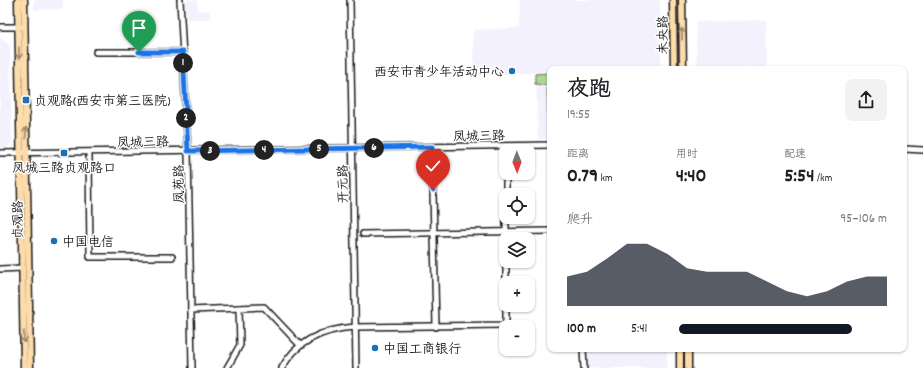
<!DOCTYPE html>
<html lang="zh">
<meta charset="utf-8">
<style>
:root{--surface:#fff;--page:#f2f2f2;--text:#202124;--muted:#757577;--accent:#111827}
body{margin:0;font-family:Dekko,"LXGW WenKai TC",sans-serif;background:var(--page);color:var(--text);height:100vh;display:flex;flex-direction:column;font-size:15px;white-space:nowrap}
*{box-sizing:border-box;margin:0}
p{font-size:13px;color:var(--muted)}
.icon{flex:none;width:22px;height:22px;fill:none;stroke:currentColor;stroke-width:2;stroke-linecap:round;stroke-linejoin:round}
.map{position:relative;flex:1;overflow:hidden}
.sheet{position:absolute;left:547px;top:66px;width:360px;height:286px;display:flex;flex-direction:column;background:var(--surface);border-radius:8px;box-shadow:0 1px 3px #0004}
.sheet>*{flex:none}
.needle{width:26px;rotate:179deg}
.fabs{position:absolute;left:499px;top:144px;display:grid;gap:8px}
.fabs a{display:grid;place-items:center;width:36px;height:36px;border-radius:8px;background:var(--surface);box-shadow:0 1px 3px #0004;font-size:20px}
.pin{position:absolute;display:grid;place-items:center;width:34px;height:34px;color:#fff;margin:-41px -17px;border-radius:50% 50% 50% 0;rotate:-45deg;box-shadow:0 0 4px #0007}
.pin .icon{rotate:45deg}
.km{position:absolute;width:20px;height:20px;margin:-10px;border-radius:50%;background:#222;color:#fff;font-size:11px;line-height:20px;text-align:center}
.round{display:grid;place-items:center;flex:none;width:42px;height:42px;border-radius:8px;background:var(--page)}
.headline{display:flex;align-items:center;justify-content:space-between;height:68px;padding:0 20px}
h1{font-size:22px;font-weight:700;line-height:30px}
.metrics{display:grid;grid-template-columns:repeat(3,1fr);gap:6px;height:68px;padding:4px 20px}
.metrics div{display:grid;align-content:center}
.metrics b{font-size:20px;font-weight:700}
.metrics small{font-size:11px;font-weight:400}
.metrics p{font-size:11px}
.chart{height:112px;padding:8px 20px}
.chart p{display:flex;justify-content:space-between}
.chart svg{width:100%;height:72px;margin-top:4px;fill:var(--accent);opacity:.7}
ul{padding:0 20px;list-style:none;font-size:13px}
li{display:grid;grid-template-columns:64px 48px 1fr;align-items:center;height:30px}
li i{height:10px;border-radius:5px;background:var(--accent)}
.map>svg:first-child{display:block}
.built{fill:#f3f1fd}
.green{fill:#add794;stroke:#647a58}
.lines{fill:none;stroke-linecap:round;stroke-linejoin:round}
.minor-casing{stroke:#1c1c1c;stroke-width:8}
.major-casing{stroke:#1c1c1c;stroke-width:9}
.minor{stroke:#fff;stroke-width:5}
.major{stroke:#fddcac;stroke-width:6}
.oneway{stroke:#98866b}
.route-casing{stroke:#fff;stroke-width:8}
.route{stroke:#1a73e8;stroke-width:5}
.poi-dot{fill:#1f6fb2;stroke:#fff;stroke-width:1.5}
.labels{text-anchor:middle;stroke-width:3;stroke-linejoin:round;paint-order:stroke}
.street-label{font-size:13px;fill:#1c1c1c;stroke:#fff}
.poi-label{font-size:13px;fill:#1c1c1c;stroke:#fff;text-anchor:start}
</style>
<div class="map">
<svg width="923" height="368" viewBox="0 0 923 368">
<rect width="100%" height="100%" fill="#fff"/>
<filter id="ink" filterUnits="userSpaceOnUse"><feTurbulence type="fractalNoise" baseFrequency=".025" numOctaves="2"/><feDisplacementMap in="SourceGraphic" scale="8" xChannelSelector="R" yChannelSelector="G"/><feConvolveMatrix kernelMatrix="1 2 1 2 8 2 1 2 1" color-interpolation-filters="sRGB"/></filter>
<g filter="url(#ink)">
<g class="built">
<polygon points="34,0 63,0 63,9 34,10"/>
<polygon points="185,0 197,0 198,10 210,11 211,19 187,19"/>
<polygon points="520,0 660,0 661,69 550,69 550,139 538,139 536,73 474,75 473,30 519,28"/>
<polygon points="766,20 767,68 697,69 696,22"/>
<polygon points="0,37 10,46 12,141 6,149 0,149"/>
<polygon points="586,349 667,349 667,368 587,368"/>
</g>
<polygon class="green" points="550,73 550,117 548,116 547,85 535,84 535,74"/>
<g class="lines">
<g class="minor-casing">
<g id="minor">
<polyline points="180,0 188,151 192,368"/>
<polyline points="350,0 356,368"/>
<polyline points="0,27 21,27"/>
<polyline points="96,52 183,52"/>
<polyline points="432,147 436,327"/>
<polyline points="904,149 923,150"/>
<polyline points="0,153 550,145"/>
<polyline points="89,153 90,257 172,257"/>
<polyline points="506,182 506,283"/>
<polyline points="363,234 550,231"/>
<polyline points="0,269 23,268"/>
<polyline points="191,310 264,307 300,345"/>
<polyline points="583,349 584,368"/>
<polyline points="227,368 240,345 239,308"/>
<path d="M282,368c15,-28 43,-39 73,-41l151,-2v-20"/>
</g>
</g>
<g class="major-casing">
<g id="major">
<polyline points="18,0 24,368"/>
<polyline points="24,0 30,368"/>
<polyline points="673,0 674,69"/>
<polyline points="682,0 683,69"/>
<polyline points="680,349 680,368"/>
<polyline points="688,349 688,368"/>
</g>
</g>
<use href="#minor" class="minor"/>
<use href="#major" class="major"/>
</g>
<defs><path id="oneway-shaft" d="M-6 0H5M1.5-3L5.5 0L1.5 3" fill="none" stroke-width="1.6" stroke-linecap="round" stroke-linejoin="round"/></defs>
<g class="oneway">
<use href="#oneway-shaft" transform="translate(682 34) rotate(-91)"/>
<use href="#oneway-shaft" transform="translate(19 53) rotate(89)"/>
<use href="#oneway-shaft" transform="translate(26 133) rotate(-91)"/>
<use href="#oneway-shaft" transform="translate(24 337) rotate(89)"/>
</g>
</g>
<g class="lines" filter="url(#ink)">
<g class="route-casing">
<polyline id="route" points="139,52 183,52 188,151 432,147 433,190"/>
</g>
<use href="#route" class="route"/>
</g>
<g class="poi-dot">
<circle cx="512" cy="71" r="4"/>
<rect x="22" y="96" width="8" height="8" rx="2"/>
<rect x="60" y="149" width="8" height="8" rx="2"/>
<circle cx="54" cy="241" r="4"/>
<circle cx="375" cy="348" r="4"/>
</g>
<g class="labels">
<g class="street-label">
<text transform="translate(662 35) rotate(-91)" y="5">未央路</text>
<text transform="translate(479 135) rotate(-1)" y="5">凤城三路</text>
<text transform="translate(143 141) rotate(-1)" y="5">凤城三路</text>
<text transform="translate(178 184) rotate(-91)" y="5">凤苑路</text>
<text transform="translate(342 184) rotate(-91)" y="5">开元路</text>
<text transform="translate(17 220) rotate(-91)" y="5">贞观路</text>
</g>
<g class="poi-label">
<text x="504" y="76" text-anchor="end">西安市青少年活动中心</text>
<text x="34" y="105">贞观路(西安市第三医院)</text>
<text x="64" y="172" text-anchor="middle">凤城三路贞观路口</text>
<text x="62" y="246">中国电信</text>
<text x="383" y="353">中国工商银行</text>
</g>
</g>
</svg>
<div class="fabs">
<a><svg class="needle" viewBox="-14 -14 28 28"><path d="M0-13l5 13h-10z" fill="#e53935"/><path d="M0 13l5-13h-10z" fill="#757577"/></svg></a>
<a><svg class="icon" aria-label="locate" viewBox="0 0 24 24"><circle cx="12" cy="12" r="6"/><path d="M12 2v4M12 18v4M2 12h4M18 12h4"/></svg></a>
<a><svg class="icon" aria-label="layers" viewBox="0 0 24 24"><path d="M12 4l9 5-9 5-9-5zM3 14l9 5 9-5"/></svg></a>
<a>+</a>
<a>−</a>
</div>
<div class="pin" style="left:139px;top:52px;background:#1e9e55"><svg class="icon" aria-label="arrive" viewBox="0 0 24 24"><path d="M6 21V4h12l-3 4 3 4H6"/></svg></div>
<div class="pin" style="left:433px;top:190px;background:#d93025"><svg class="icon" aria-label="check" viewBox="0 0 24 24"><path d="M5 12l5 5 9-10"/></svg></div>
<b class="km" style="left:183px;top:63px">1</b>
<b class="km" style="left:186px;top:118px">2</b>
<b class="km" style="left:210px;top:151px">3</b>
<b class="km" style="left:264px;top:150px">4</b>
<b class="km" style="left:319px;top:149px">5</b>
<b class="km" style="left:374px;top:148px">6</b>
<section class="sheet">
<div class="headline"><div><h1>夜跑</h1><p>19:55</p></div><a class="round"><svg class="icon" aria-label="share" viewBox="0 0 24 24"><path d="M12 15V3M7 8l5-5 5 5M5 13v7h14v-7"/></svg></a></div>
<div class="metrics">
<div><p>距离</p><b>0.79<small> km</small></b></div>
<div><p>用时</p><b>4:40</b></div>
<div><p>配速</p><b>5:54<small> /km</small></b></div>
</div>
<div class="chart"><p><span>爬升</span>95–106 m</p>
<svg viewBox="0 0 160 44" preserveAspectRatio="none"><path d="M0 44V26L10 23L20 15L30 6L40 6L50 12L60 21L70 23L80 23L90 23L100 29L110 35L120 38L130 35L140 29L150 26L160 26V44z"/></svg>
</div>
<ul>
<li><b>100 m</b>5:41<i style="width:83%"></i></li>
</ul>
</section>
</div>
